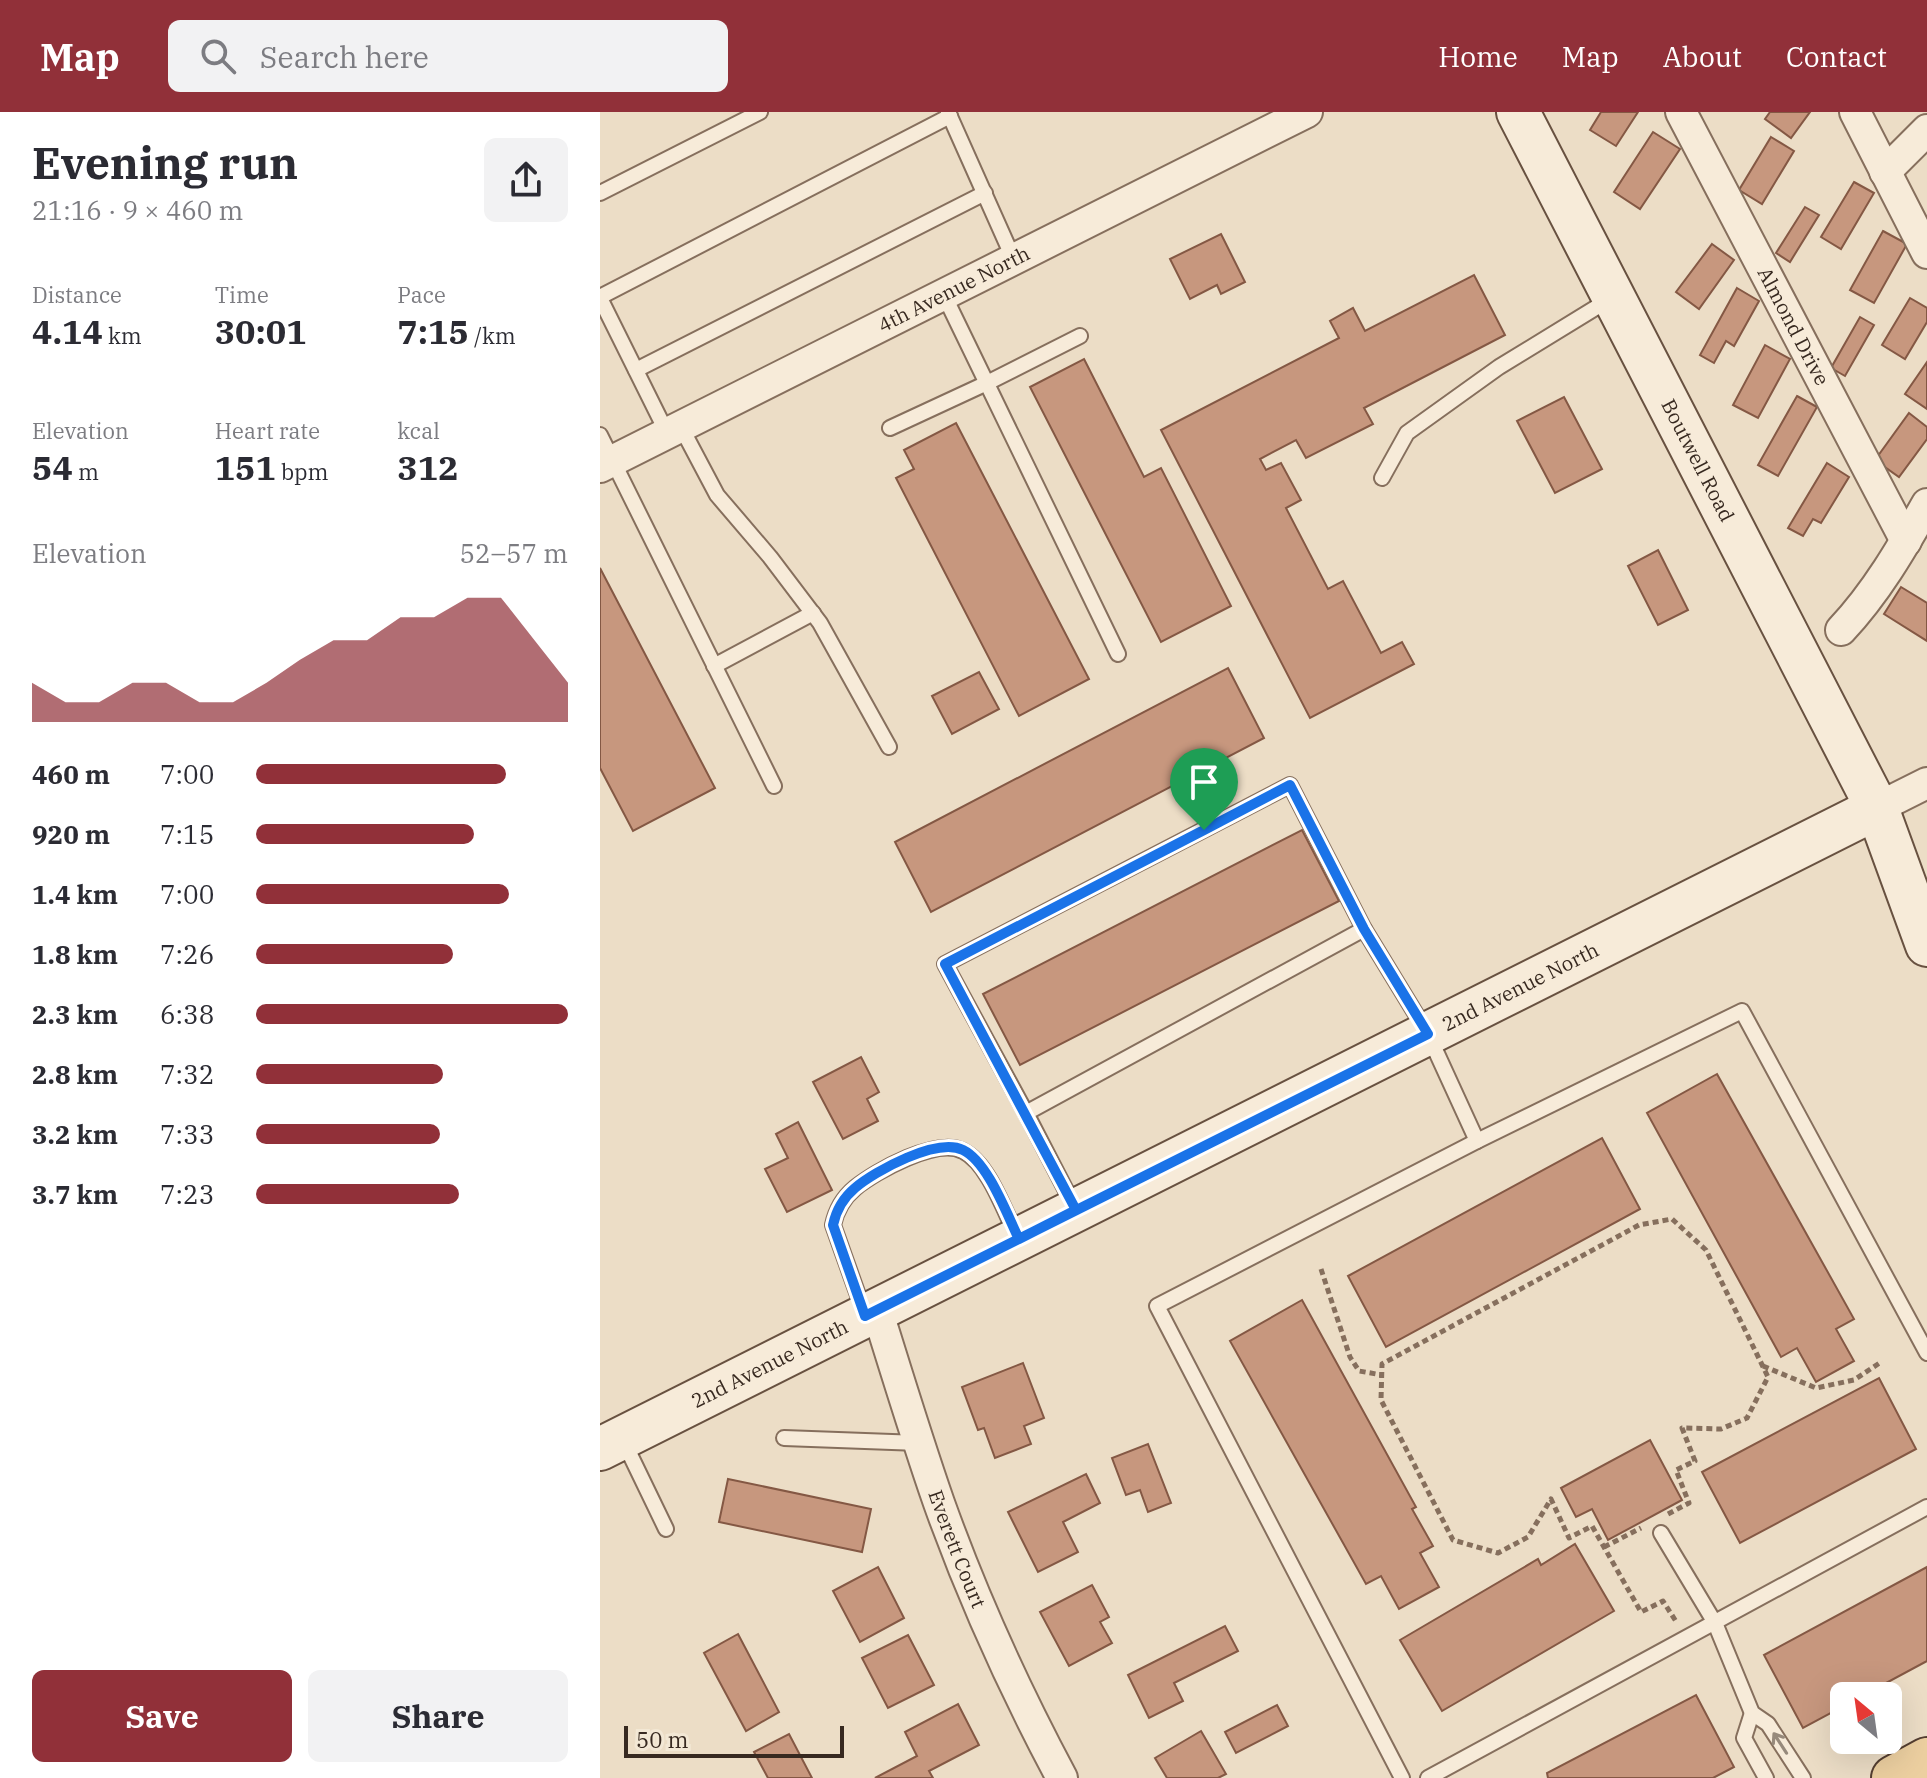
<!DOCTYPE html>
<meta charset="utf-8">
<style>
:root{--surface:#fff;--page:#f2f2f3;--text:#2b2b33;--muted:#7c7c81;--accent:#913039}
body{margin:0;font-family:"IBM Plex Serif",serif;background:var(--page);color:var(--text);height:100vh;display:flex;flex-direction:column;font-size:30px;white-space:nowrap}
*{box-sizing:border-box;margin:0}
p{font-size:26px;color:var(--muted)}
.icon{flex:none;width:44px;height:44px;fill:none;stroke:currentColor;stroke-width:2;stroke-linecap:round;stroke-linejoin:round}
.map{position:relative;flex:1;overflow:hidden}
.details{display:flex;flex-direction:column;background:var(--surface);width:600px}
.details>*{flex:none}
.needle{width:52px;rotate:331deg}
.tools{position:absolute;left:1230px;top:1570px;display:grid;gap:16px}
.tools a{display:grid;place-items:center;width:72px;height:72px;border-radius:12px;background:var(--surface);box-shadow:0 8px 32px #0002;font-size:40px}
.scale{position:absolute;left:24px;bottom:20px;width:220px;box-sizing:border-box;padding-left:8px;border:4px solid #372920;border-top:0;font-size:22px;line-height:28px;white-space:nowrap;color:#372920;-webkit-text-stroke:6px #f3e8d5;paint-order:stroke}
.pin{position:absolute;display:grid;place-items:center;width:68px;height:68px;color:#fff;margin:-82px -34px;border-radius:50% 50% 50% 0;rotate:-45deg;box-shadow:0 0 8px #0007}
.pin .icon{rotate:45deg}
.round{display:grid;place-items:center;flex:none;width:84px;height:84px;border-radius:12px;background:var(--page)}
.overview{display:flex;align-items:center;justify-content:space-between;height:136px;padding:0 32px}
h1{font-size:44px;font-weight:800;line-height:60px}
.stats{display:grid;grid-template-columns:repeat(3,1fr);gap:12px;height:136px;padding:8px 32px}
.stats div{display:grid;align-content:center}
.stats b{font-size:34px;font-weight:800}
.stats small{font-size:22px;font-weight:400}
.stats p{font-size:22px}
.chart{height:224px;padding:16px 32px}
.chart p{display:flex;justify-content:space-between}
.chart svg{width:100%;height:144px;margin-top:8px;fill:var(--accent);opacity:.7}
.action{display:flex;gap:16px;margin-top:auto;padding:16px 32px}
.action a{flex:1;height:92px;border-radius:12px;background:var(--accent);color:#fff;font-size:32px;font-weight:800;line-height:92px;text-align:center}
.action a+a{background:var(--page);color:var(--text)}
ul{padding:0 32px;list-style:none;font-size:26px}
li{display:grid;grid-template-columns:128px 96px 1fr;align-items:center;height:60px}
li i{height:20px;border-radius:10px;background:var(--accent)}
header{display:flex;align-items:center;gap:48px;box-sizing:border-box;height:112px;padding:0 40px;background:var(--accent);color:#fff}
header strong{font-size:38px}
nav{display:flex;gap:44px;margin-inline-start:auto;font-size:28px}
.search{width:560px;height:72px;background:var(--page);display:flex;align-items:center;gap:20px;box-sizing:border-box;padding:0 28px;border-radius:12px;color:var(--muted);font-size:30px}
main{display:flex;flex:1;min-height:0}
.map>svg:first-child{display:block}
.building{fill:#c7977e;stroke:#845844;stroke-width:2}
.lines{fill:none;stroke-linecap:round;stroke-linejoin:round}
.lane-casing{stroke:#866f5d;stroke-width:18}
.street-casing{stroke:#866f5d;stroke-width:34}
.secondary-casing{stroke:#685140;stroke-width:46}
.primary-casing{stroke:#543e31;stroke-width:48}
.path{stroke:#866f5d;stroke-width:5;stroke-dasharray:6 4;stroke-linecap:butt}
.lane{stroke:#f7ebd9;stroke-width:14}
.street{stroke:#f7ebd9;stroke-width:30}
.secondary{stroke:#f7ebd9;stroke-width:42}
.primary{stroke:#eccfa0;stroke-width:44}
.oneway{stroke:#978a7c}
.route-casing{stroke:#fff;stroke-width:16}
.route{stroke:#1a73e8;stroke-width:10}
.labels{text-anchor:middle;stroke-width:6;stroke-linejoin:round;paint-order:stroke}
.street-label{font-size:20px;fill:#372920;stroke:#f3e8d5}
</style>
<header>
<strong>Map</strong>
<div class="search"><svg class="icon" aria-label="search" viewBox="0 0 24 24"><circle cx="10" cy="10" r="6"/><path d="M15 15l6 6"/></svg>Search here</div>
<nav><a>Home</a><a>Map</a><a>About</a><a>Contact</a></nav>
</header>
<main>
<section class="details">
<div class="overview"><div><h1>Evening run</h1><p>21:16 · 9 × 460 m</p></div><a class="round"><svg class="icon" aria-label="share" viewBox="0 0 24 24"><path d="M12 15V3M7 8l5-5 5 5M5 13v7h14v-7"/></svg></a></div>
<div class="stats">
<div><p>Distance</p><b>4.14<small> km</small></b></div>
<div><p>Time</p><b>30:01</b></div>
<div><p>Pace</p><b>7:15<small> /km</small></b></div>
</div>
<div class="stats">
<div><p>Elevation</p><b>54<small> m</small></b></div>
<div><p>Heart rate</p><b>151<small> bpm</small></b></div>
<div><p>kcal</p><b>312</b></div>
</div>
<div class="chart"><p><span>Elevation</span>52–57 m</p>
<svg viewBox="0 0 160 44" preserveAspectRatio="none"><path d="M0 44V32L10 38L20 38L30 32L40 32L50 38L60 38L70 32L80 25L90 19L100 19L110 12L120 12L130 6L140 6L150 19L160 32V44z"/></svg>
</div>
<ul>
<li><b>460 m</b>7:00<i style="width:80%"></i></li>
<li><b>920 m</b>7:15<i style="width:70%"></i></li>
<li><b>1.4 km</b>7:00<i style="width:81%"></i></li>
<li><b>1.8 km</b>7:26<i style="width:63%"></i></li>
<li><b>2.3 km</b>6:38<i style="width:100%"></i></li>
<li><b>2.8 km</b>7:32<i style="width:60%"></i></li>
<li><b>3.2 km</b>7:33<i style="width:59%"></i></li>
<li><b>3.7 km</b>7:23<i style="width:65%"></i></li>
</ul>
<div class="action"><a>Save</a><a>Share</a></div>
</section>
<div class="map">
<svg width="1327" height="1666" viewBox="0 0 1327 1666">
<rect width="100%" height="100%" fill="#ecddc6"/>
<g class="building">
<polygon points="1001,0 1038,0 1016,34 990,18"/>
<polygon points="1170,0 1210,0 1191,26 1165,7"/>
<polygon points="1053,20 1080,37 1040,97 1014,80"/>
<polygon points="1171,25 1194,39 1162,92 1139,78"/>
<polygon points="1254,70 1274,81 1241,137 1221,125"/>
<polygon points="1205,95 1219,103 1190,150 1176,141"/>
<polygon points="1283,119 1307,132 1274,191 1250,178"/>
<polygon points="621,122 645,170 621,182 617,173 590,187 570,147"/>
<polygon points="1112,132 1134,148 1099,197 1076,180"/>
<polygon points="874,163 905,223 764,296 773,312 706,346 696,328 660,347 666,358 681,351 701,388 686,396 728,477 743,469 781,541 802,530 814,552 710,606 561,318 739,226 730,209 753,196 765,219"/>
<polygon points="1137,176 1159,189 1134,234 1126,229 1114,251 1100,243"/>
<polygon points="1310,186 1327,196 1327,210 1305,247 1282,233"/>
<polygon points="1260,205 1274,213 1245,264 1231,256"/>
<polygon points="1165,233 1190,247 1158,306 1133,293"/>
<polygon points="484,247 544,365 561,356 631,494 561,530 430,275"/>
<polygon points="1327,250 1327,297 1305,282"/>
<polygon points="1197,284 1217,295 1178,364 1158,353"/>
<polygon points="964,285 1002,357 955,381 917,309"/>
<polygon points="1309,301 1327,315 1327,327 1299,365 1275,348"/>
<polygon points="356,311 489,567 419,604 296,366 314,357 304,338"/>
<polygon points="1227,351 1249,365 1221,411 1213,407 1203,424 1188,416"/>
<polygon points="1058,438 1088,498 1058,513 1028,454"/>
<polygon points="0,456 115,676 33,719 0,656"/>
<polygon points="1301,475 1327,491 1327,529 1284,502"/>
<polygon points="628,556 664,626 331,800 295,730"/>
<polygon points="379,560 399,597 352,622 332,584"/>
<polygon points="702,718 739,789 420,953 383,882"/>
<polygon points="261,945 279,980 267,987 278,1009 243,1027 213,970"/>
<polygon points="1117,962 1254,1207 1236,1217 1254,1249 1216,1270 1197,1236 1181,1245 1047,1001"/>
<polygon points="198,1010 232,1078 187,1100 165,1057 188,1046 176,1022"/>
<polygon points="1002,1026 1040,1097 786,1235 748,1164"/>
<polygon points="702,1188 816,1395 812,1397 833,1434 820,1441 839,1475 799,1497 781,1464 766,1472 630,1229"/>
<polygon points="423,1251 444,1306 424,1314 431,1332 395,1346 384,1316 378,1318 362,1275"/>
<polygon points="1279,1266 1316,1337 1140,1431 1102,1360"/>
<polygon points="1050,1328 1082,1388 1008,1428 992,1397 976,1405 961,1376"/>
<polygon points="548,1332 571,1391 548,1400 540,1378 526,1383 512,1346"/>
<polygon points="486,1362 500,1391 463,1410 478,1440 438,1460 408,1400"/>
<polygon points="128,1367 271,1397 262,1440 119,1410"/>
<polygon points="975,1432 1014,1499 842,1599 800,1528 938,1447 941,1453"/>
<polygon points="278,1455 304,1506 260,1530 233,1479"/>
<polygon points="1327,1455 1327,1549 1262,1584 1244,1584 1244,1594 1203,1616 1164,1543"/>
<polygon points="492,1473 509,1505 500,1510 512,1531 469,1554 440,1500"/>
<polygon points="625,1514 638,1539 574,1571 583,1589 549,1606 528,1563"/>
<polygon points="138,1522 179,1600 146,1619 104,1541"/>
<polygon points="308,1523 334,1573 288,1596 262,1546"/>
<polygon points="1096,1583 1134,1655 1113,1666 948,1666 947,1661"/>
<polygon points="358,1592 379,1633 329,1659 333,1666 275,1666 317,1644 305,1620"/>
<polygon points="677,1593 688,1614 636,1641 625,1620"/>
<polygon points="601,1619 626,1662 618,1666 567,1666 555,1646"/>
<polygon points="189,1622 212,1666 168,1666 154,1640"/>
</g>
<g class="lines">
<g class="lane-casing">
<g id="lane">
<polyline points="348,0 414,148"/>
<polyline points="0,81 160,0"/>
<polyline points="344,183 518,542"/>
<polyline points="0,185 350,4"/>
<polyline points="0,186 67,321"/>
<polyline points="36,258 385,81"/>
<polyline points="81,315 117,383 170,445 220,511 289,635"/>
<polyline points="290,316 387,271 480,224"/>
<polyline points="0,323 174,674"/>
<polyline points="782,366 807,321 899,255 1010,187"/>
<polyline points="114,554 213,501"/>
<polyline points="426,1001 345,852 690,673 764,817"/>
<polyline points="474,1094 426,1001 764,817 828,922 877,1029"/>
<path d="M264,1200l-31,-87c3,-14 10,-27 22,-37 21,-17 82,-51 108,-37 25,12 41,59 53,83"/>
<polyline points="184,1326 319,1331"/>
<polyline points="24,1330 66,1417"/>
<polyline points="1061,1421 1115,1511 1152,1601 1168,1612 1203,1666"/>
<polyline points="1152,1601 1144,1626 1166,1666"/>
<polyline points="802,1666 557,1194 877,1029 1142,899 1327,1241"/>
<polyline points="828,1666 1327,1395"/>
</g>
</g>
<g class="street-casing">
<g id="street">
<path id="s1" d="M1081,0l225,429"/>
<polyline points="1255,0 1327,141"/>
<polyline points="1285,60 1327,18"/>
<path id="s2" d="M0,355l707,-355"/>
<path d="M1241,518c35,-37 61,-82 86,-126"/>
<polyline points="1277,696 1327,671"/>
<path id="s3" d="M277,1198c20,64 40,130 62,193 34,95 76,187 123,275"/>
</g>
</g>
<g class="secondary-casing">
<g id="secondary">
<path id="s4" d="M918,0l359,696 50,137"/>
<path id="s5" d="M0,1337l1277,-641"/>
</g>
</g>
<g class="primary-casing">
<polyline id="primary" points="1294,1666 1327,1648"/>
</g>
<g class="path">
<polyline points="721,1157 750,1245 759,1259 782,1263"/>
<polyline points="1163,1254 1216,1276 1254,1268 1281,1250"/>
<polyline points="1068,1402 1089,1391 1076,1358 1095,1349 1082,1316 1121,1317 1147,1306 1168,1265 1106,1138 1072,1107 1039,1113 782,1252 781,1288 853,1428 898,1441 928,1425 951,1387 969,1426 992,1414 1041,1500 1063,1489 1077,1511"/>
<polyline points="1004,1435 1041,1416"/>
</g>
<use href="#lane" class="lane"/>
<use href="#street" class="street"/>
<use href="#secondary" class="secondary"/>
<use href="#primary" class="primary"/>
</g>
<defs><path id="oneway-shaft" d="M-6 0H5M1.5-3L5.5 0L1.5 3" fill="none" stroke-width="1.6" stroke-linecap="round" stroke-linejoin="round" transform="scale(2)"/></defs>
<use class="oneway" href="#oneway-shaft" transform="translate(1180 1631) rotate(-123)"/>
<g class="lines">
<g class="route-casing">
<path id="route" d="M604,718l-259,134 131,246 -57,29c-12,-24 -31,-77 -56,-89 -26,-13 -88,21 -108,38 -12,10 -19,23 -22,37l32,91 563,-282 -64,-105 -74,-144 -86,45"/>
</g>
<use href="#route" class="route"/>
</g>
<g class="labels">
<g class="street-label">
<text dy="7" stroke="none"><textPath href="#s2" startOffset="396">4th Avenue North</textPath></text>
<text dy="7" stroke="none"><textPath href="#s1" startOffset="242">Almond Drive</textPath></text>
<text dy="7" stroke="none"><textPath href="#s4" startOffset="392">Boutwell Road</textPath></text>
<text dy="7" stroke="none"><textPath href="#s5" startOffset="1030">2nd Avenue North</textPath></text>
<text dy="7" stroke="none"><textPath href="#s5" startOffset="190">2nd Avenue North</textPath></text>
<text dy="7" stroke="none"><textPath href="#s3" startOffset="252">Everett Court</textPath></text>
</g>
</g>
</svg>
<div class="tools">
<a><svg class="needle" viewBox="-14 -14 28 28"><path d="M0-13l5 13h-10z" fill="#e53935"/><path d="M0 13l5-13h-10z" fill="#7c7c81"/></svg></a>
</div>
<div class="scale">50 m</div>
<div class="pin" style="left:604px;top:718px;background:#1e9e55"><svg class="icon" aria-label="arrive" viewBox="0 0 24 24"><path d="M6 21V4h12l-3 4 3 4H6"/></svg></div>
</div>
</main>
